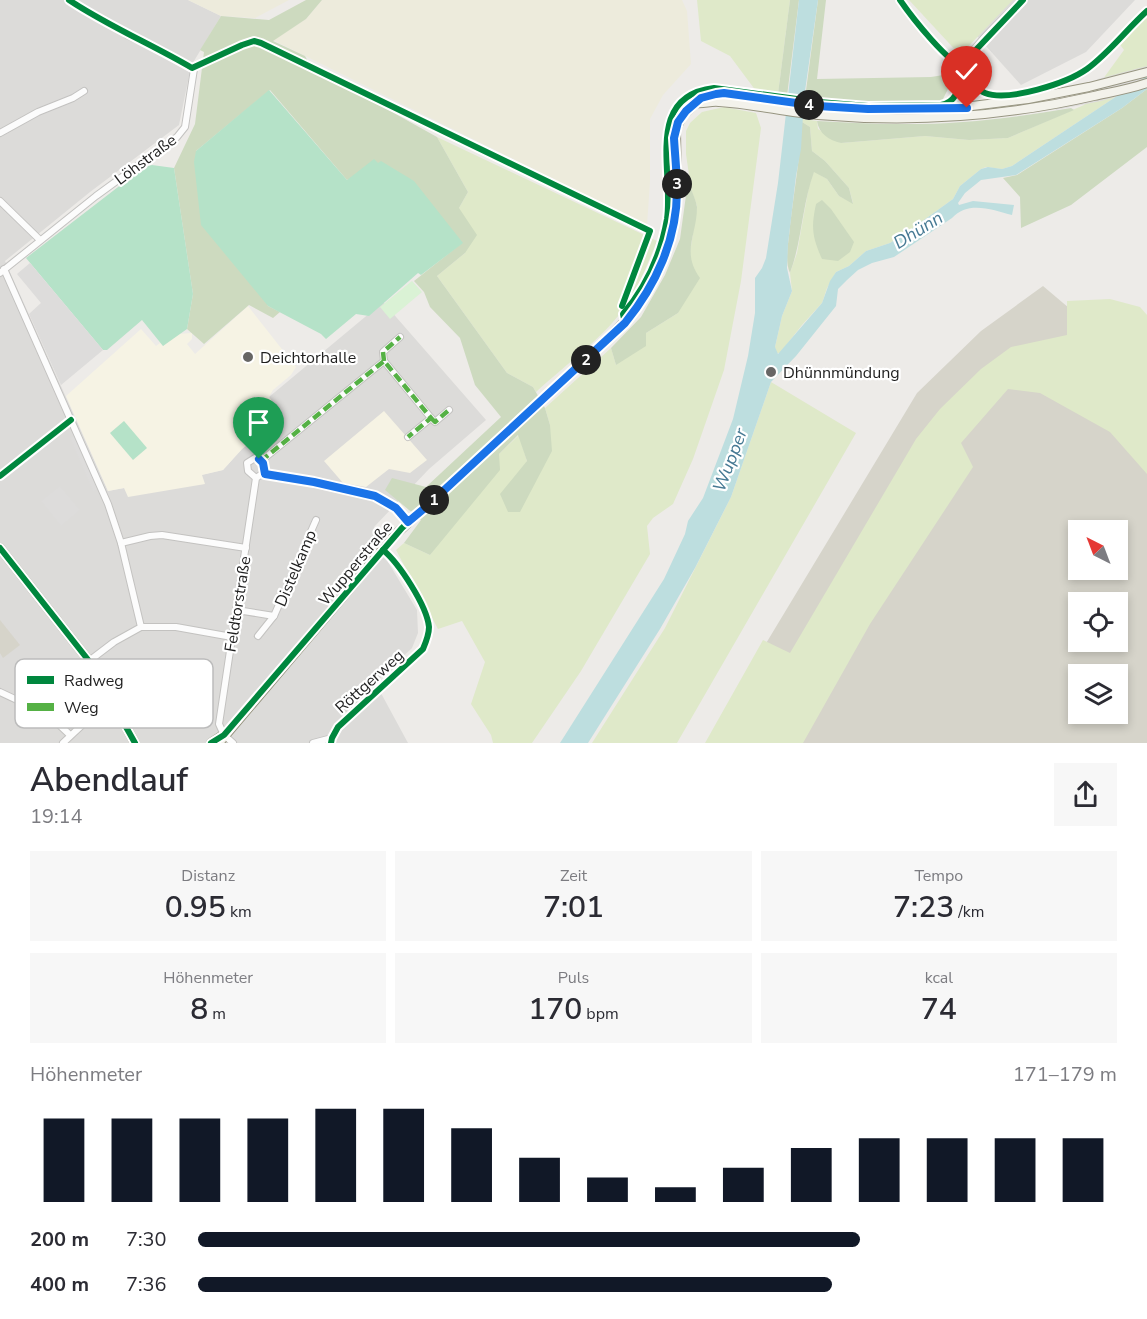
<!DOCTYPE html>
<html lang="de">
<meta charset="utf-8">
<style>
:root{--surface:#fff;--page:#f7f7f7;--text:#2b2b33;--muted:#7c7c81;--accent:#111827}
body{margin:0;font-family:"Nunito Sans",sans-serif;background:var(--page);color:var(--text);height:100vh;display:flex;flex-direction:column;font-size:22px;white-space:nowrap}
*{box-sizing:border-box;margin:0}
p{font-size:20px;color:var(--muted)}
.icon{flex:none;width:33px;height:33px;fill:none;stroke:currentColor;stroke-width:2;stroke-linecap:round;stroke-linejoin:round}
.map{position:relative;height:743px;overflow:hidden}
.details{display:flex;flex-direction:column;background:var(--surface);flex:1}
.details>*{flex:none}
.needle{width:39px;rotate:318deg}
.controls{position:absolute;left:1068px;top:520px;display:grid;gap:12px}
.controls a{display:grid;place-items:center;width:60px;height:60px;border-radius:0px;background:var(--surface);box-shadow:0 3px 9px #0003;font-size:30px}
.pin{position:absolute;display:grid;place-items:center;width:51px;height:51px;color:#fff;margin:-62px -26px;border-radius:50% 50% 50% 0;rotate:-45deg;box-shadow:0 0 6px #0007}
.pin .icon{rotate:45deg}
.km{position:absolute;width:30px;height:30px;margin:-15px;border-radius:50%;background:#222;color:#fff;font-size:16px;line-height:30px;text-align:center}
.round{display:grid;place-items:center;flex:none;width:63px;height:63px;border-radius:0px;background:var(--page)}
.summary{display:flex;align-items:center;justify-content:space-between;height:102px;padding:0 30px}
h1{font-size:33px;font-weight:600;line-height:45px}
.metrics{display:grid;grid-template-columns:repeat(3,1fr);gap:9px;height:102px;padding:6px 30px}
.metrics div{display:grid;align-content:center;border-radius:0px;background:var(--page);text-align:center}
.metrics b{font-size:30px;font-weight:600}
.metrics small{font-size:16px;font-weight:400}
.metrics p{font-size:16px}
.chart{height:168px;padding:12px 30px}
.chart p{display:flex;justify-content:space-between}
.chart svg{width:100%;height:108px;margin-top:6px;stroke:var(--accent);stroke-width:6}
ul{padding:0 30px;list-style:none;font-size:20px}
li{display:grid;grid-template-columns:96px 72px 1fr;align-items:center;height:45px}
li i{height:15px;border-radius:8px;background:var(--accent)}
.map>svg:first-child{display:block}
.residential{fill:#dcdbd9}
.education{fill:#f6f3e4}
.construction{fill:#d6d4ca;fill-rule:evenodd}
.farmland{fill:#edebdc}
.grass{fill:#dfe9c9}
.forest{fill:#cddabf}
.park{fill:#daf2d5}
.pitch{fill:#b5e2c8}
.parking{fill:#dddcdb}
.water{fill:#bddedf}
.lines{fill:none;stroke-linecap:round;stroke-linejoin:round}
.minor-casing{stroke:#c3c2c0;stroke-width:8}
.tertiary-casing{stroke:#c3c2c0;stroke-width:9}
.secondary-casing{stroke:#979581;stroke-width:10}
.minor{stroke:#fcfcfc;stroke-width:6}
.tertiary{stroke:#fcfcfc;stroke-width:7}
.secondary{stroke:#f3f2eb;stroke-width:8}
.quiet{stroke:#55b145;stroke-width:4.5;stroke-dasharray:9 4.5;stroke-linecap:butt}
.cycleway-casing{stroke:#fff;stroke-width:10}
.cycleway{stroke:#00873e;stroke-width:6}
.route-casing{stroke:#fff;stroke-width:12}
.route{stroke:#1a73e8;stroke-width:8}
.poi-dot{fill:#676665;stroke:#fff;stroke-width:2}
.labels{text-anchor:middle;stroke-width:4.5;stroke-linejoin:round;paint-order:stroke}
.street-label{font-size:16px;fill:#1f1f1f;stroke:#fff}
.poi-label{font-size:16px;fill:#1f1f1f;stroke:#fff;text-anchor:start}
.water-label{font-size:18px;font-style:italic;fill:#477a94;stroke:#fff}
.key{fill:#fff;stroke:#bcbcbc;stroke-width:1.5}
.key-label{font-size:16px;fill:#1f1f1f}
</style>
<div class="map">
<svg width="1147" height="743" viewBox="0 0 1147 743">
<rect width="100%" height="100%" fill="#edebe8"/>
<g class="residential">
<polygon points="0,0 188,0 221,16 191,66 179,125 90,192 5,261 108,491 124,488 204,484 201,475 223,470 242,449 283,415 269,397 383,302 486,420 429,469 374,527 388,562 417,610 418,633 412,648 373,685 382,695 408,743 0,743"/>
<polygon points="1012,0 1135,0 1086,52 1021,85 977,36"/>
</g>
<g class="education">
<polygon points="248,306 296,367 291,375 273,390 269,397 283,415 242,449 223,470 202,475 205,484 128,497 124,488 108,491 66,396 141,329 156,346 160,343 163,346 178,334 192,333 192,339 187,344 195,354"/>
<polygon points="384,411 427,460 410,473 389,469 366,487 343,483 324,461"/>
</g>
<g class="construction">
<path d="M1043,286l104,88v369h-441l211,-350 64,-62zM1078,531h40v39h-40zM1078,603h40v39h-40zM1078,675h40v39h-40z"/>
<polygon points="0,620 20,645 3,658 0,653"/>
</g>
<g class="farmland">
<polygon points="188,0 289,0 255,18 221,16"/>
<polygon points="322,0 682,0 687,11 691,64 663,95 650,119 650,182 647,225 273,40 306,19"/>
</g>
<g class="grass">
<polygon points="697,0 790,0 778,94 756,91 730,56 701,41"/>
<polygon points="909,0 1013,0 960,55"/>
<polygon points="1147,13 1147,76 1012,166 1002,169 986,167 981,169 960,186 953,199 910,230 890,243 866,251 849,266 836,272 827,288 822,303 802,325 780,353 776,353 775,347 782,316 792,291 790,273 797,253 809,186 814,171 827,179 839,196 853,203 849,188 825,161 812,151 810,127 802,122 802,119 817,121 818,129 841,143 925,136 969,140 1008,138 1084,105 1124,50 1118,42"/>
<polygon points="724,107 756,113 761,128 741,281 724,370 693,459 673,504 653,518 647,526 650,554 581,671 532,743 493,743 491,735 471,704 485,662 462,621 438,629 396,550 404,543 430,555 499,454 519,435 527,461 508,512 550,425 545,408 611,348 616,365 646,333 678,313 692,268 690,253 697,206 691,189 686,154 686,131 690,123 702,112"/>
<path d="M437,137l220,104c-9,22 -17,43 -30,63 -19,30 -64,63 -91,88l-3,-5 -26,-14 -70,-97 28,-23 -6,-45 9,-16z"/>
<polygon points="1110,299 1140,307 1147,315 1147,474 1110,432 1040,393 1008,389 961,443 973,467 870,624 803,743 705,743 763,640 790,653 916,439 940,409 981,369 1011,347 1067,335 1067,301"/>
<polygon points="771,382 856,433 677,743 592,743 665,628 731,497"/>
<path d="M262,402l6,8c-3,8 -11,13 -19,16l-8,-10 13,-11z"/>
</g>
<g class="forest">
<polygon points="306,0 322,0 306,19 273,41 305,56 314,72 392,112 437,137 468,192 459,208 477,235 465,253 437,276 507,373 533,387 545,408 550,425 552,451 520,512 508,512 500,494 527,461 518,435 499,454 500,470 430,555 404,543 421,520 385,490 392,478 426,487 501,417 475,385 460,338 430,307 424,292 414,281 462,243 378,164 347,180 270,90 196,151 268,306 280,312 273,318 249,305 204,344 187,329 193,294 174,168 195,124 204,52 200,50 221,16 269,20"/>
<polygon points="790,0 799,0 787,96 778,94"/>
<polygon points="818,0 826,0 817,79 931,77 956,73 942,101 877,103 805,98"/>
<polygon points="1147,89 1147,147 1071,205 1021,228 1020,197 1003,178 1017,175 1122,108"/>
<path d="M1071,108l3,2 -66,28 -39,2 -44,-4 -84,7c-12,-3 -22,-9 -24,-22 26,1 53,3 79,3 59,1 117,-6 175,-16z"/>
<path d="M802,122l8,5 2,24 13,10 24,27 4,16 -14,-8 -12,-17 -13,-7c-12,33 -12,69 -24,101 -6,-13 -1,-32 0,-47 4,-34 10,-69 12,-104z"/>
<path d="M687,188l4,1c2,5 5,12 6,18 0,28 -16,45 3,71l-22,35 -32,20v13l-30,19 -5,-17 30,-31 24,-42 15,-36z"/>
<path d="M822,200l9,9 23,33 -4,10 -12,9 -16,-2c-10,-22 -11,-32 -6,-55z"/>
</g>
<polygon class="park" points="412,281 422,292 390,319 380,307"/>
<g class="pitch">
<polygon points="269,90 347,180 374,159 378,163 381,161 414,181 463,243 421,275 418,273 369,316 356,314 326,339 321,334 268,306 201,225 194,162 196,151"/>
<polygon points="152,165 174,168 193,294 187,329 163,346 142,320 107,350 103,350 26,258 144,167"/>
<polygon points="124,421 147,448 133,460 110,433"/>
</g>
<g class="parking">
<polygon points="1147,66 1147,88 1101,101 1055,110 1098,79"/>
<polygon points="30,263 103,350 61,385 29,314 41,303 17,274"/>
<polygon points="75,436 98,489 93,491 70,438"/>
<polygon points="60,486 80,510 61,526 41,501"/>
</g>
<path class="water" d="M799,0h19l-14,98 -3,51 -5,27 -8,68 -1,24 5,23 -10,25 -7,31 3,7 44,-51 8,-22 6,-9 13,-6 17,-15 24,-8 20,-13 43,-31 7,-13 21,-17 7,-2 14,2 10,-3 135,-90v13l-25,19 -106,67 -35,5 -16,13 -7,10 1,2 14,-4 41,4 -2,10c-19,-5 -44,-15 -60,3l-58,39 -22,6 -14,7 -11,10 -9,9 -2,17 -40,50 -25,26 -40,115 -36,71 -35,61 -72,114h-28l104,-164 21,-45 3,-13 15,-23 30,-79 15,-63 7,-43v-35l7,-10 4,-10 12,-75z"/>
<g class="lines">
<g class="minor-casing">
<g id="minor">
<polyline points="0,133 38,112 73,98 84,91"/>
<polyline points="0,201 40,240"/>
<polyline points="4,269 108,504 121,543 141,627 114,642 89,661"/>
<polyline points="0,273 96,196 177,137 185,127 194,69 163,51 127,35"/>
<polyline points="384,361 383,352 400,337"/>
<polyline points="431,418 435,422 449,410"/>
<polyline points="261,461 384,361 431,418 408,437"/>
<polyline points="256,478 248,471 247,463 255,458 261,461"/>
<polyline points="121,543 150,536 162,535 246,548"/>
<polyline points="237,610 274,616 316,520"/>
<polyline points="141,627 176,627 232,637"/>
<polyline points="258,636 274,616"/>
<polyline points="0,692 49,715 70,735"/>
<polyline points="63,743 96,712 113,702"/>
<polyline points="233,743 224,735 219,724 256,478 262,474 272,474 375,496 396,508 408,522"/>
<polyline points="313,743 332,738"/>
<path d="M331,743l1,-5 6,-11 85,-78c3,-7 6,-14 6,-22 -2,-21 -30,-64 -46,-77"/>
</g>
</g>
<g class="tertiary-casing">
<path id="tertiary" d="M967,111c-1,-15 -4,-33 0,-47 5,-18 42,-50 56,-64"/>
</g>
<g class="secondary-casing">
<g id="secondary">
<path d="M696,103c8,1 15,-2 23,-1 33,2 66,10 99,13 93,8 185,2 276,-19 18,-4 36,-7 53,-13"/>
<polyline points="0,548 89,661 135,743"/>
<polyline points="211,743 223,735"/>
<polyline points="219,743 396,534 586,360 633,313 648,291 659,270 672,232 677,190 676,130 682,116 701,98 724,93 818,107 868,109 948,109 1028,99 1089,87 1147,72"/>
</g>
</g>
<use href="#minor" class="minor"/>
<use href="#tertiary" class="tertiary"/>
<use href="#secondary" class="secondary"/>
<g class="quiet">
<polyline points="384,361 383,352 400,337"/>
<polyline points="431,418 435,422 449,410"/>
<polyline points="261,461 384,361 431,418 408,437"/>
</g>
<g class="cycleway-casing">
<g id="cycleway">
<path d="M69,0c39,26 82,44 123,68l50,-23 12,-4 7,2 389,188 -28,75"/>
<path d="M900,0c11,16 49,65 66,68"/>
<polyline points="966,76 967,63 972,54 1023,0"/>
<path d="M625,323l-2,-9c23,-27 38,-61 44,-95 7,-47 -23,-123 47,-131l105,14 49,4 73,-1c16,-3 17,-16 20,-29h11c3,7 5,14 13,17 24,9 82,-10 102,-24 22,-16 40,-40 60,-58"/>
<polyline points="0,476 71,420"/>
<polyline points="0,548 89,661 135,743"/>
<polyline points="211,743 224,735 402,528 625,323"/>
<path d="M331,743l1,-5 6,-11 85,-78c3,-7 6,-14 6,-22 -2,-21 -30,-64 -46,-77"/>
</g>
</g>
<use href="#cycleway" class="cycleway"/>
</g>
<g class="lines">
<g class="route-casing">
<path id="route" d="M259,459l4,4 2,11 49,8 61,14 21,12 12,14 18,-15 199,-184c31,-38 52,-84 52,-133 0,-17 -2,-34 -3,-52l4,-16 8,-11 15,-13 15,-4 8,-1 94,13 50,3 99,-1"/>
</g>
<use href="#route" class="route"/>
</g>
<g class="poi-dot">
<circle cx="248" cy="357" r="6"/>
<circle cx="771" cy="372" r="6"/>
</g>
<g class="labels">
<g class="street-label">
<text transform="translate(145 159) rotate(-37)" y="6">Löhstraße</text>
<text transform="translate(355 563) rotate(-50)" y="6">Wupperstraße</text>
<text transform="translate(295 568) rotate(-67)" y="6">Distelkamp</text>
<text transform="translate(237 604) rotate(-81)" y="6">Feldtorstraße</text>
<text transform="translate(369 681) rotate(-42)" y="6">Röttgerweg</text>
</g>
<g class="poi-label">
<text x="260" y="363">Deichtorhalle</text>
<text x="783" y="378">Dhünnmündung</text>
</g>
<g class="water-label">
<text transform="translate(918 230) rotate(-32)" y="6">Dhünn</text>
<text transform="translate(730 460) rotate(-69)" y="6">Wupper</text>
</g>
</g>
<rect x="15" y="659" width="198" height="69" rx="9" class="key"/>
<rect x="27" y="676" width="27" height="8" fill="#00873e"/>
<rect x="27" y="703" width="27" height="8" fill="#55b145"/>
<g class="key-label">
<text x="64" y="686">Radweg</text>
<text x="64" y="713">Weg</text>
</g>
</svg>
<div class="controls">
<a><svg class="needle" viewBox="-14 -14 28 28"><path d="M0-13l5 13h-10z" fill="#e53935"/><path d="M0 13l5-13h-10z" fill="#7c7c81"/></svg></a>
<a><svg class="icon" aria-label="locate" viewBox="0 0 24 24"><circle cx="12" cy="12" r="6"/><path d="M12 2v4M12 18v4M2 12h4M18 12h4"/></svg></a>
<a><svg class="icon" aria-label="layers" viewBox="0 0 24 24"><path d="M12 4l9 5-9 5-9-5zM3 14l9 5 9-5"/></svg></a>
</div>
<div class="pin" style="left:259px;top:459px;background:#1e9e55"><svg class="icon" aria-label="arrive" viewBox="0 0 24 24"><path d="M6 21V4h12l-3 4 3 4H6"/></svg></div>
<div class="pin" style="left:967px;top:108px;background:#d93025"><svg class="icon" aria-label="check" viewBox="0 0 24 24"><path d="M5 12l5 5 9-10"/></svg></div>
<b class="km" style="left:434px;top:500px">1</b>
<b class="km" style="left:586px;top:360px">2</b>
<b class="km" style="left:677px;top:184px">3</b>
<b class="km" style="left:809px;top:105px">4</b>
</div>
<section class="details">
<div class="summary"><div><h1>Abendlauf</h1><p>19:14</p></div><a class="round"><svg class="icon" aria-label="share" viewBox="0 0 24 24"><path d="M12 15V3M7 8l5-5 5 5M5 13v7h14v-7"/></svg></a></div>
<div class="metrics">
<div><p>Distanz</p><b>0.95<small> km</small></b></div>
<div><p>Zeit</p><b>7:01</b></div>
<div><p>Tempo</p><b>7:23<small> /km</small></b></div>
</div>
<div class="metrics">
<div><p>Höhenmeter</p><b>8<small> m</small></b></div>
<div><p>Puls</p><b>170<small> bpm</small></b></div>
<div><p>kcal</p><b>74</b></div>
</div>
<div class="chart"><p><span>Höhenmeter</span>171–179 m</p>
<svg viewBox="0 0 160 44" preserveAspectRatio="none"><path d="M5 44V10M15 44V10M25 44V10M35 44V10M45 44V6M55 44V6M65 44V14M75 44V26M85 44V34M95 44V38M105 44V30M115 44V22M125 44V18M135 44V18M145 44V18M155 44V18"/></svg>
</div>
<ul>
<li><b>200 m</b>7:30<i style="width:72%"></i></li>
<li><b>400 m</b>7:36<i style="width:69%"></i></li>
</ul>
</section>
